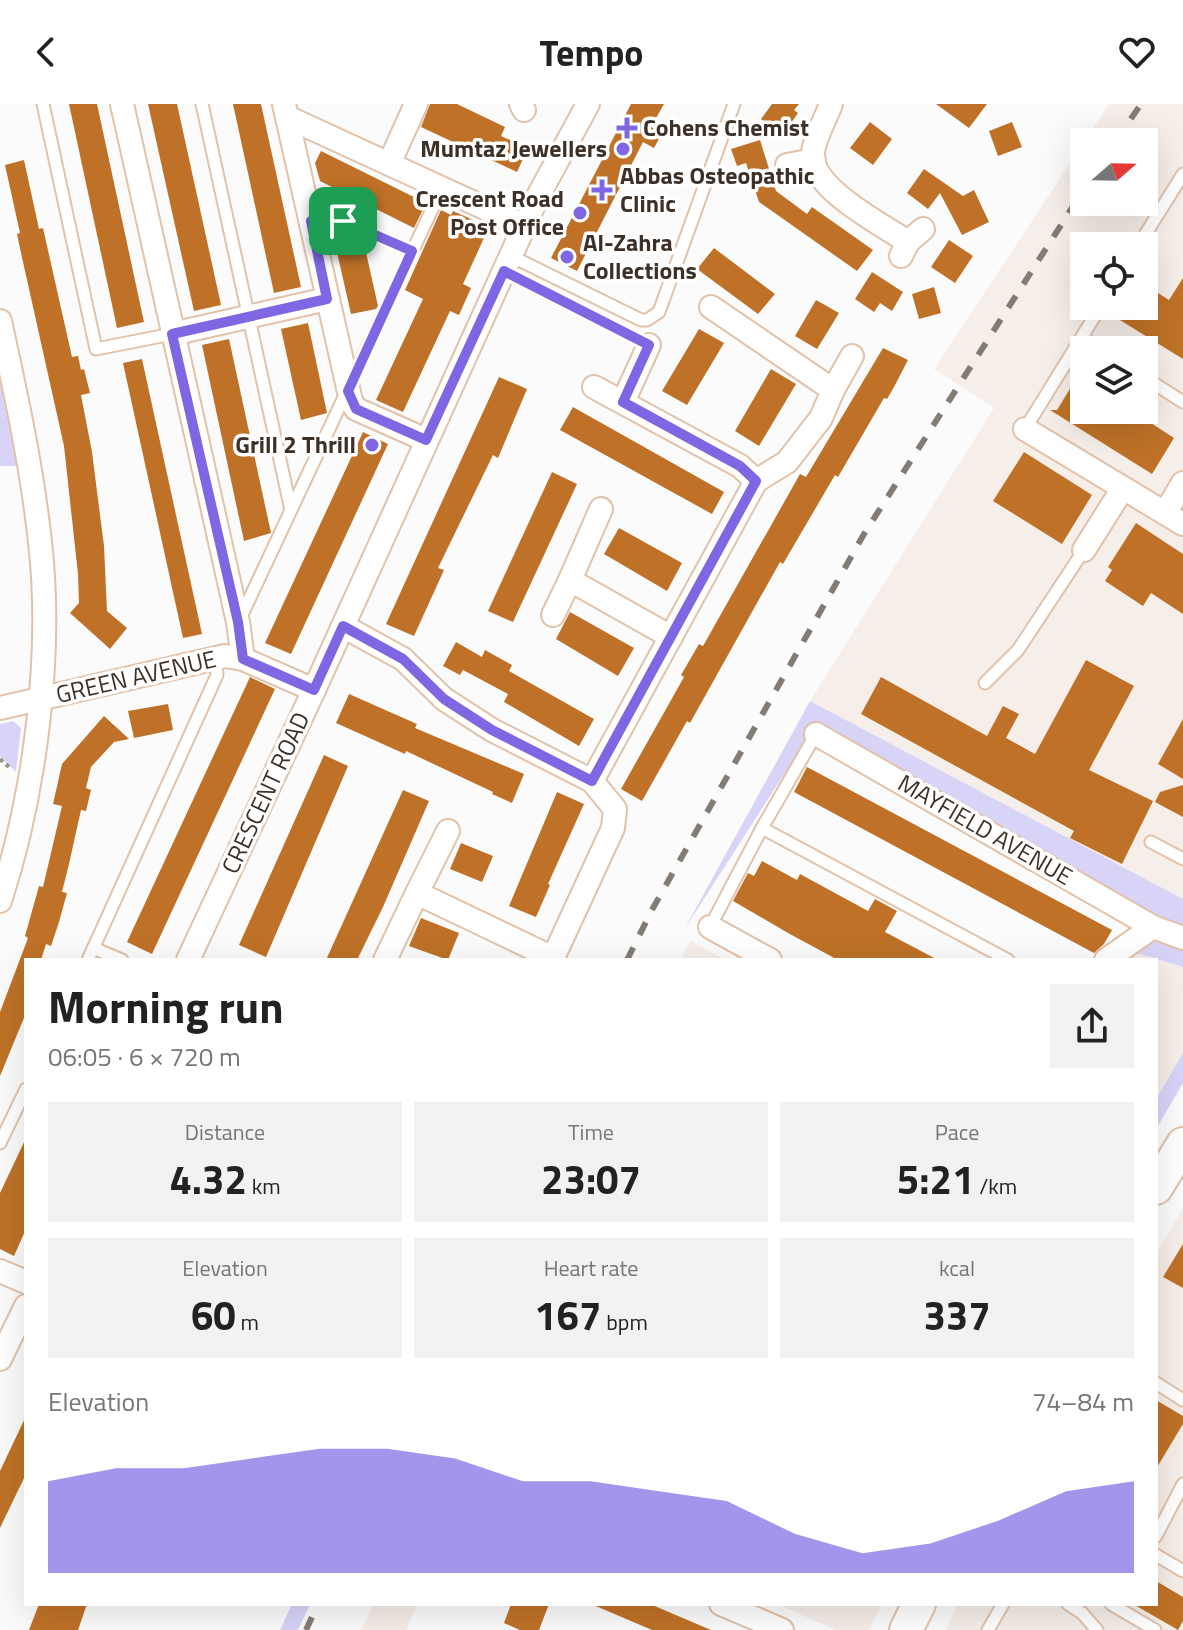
<!DOCTYPE html>
<meta charset="utf-8">
<style>
:root{--surface:#fff;--page:#f2f2f2;--text:#222;--muted:#767676;--accent:#7f67e3}
body{margin:0;font-family:"Titillium Web",sans-serif;background:var(--page);color:var(--text);height:100vh;display:flex;flex-direction:column;font-size:30px;white-space:nowrap}
*{box-sizing:border-box;margin:0}
p{font-size:26px;color:var(--muted)}
.icon{flex:none;width:44px;height:44px;fill:none;stroke:currentColor;stroke-width:2;stroke-linecap:round;stroke-linejoin:round}
.map{position:relative;flex:1;overflow:hidden}
.details{position:absolute;left:24px;top:854px;width:1134px;height:648px;display:flex;flex-direction:column;background:var(--surface);border-radius:0px;box-shadow:0 8px 32px #0002}
.details>*{flex:none}
.needle{width:52px;rotate:70deg}
.buttons{position:absolute;left:1070px;top:24px;display:grid;gap:16px}
.buttons a{display:grid;place-items:center;width:88px;height:88px;border-radius:0px;background:var(--surface);box-shadow:0 8px 32px #0002;font-size:40px}
.pin{position:absolute;display:grid;place-items:center;width:68px;height:68px;color:#fff;margin:-34px;border-radius:16px;box-shadow:0 4px 12px #0006}
.round{display:grid;place-items:center;flex:none;width:84px;height:84px;border-radius:0px;background:var(--page)}
.summary{display:flex;align-items:center;justify-content:space-between;height:136px;padding:0 24px}
h1{font-size:44px;font-weight:700;line-height:60px}
.metrics{display:grid;grid-template-columns:repeat(3,1fr);gap:12px;height:136px;padding:8px 24px}
.metrics div{display:grid;align-content:center;border-radius:0px;background:var(--page);text-align:center}
.metrics b{font-size:40px;font-weight:700}
.metrics small{font-size:22px;font-weight:400}
.metrics p{font-size:22px}
.chart{height:224px;padding:16px 24px}
.chart p{display:flex;justify-content:space-between}
.chart svg{width:100%;height:144px;margin-top:8px;fill:var(--accent);opacity:.7}
header{display:flex;justify-content:space-between;align-items:center;height:104px;padding:0 24px;background:var(--surface);font-size:36px;font-weight:700}
.map>svg:first-child{display:block}
.built{fill:#f6eee8;fill-rule:evenodd}
.green{fill:#d7d4f8}
.building{fill:#bf7227}
.lines{fill:none;stroke-linecap:round;stroke-linejoin:round}
.service-casing{stroke:#e2c2a9;stroke-width:15}
.minor-casing{stroke:#e2c2a9;stroke-width:26}
.secondary-casing{stroke:#e2c2a9;stroke-width:36}
.path{stroke:#9a948f;stroke-width:4;stroke-dasharray:4 4;stroke-linecap:butt}
.service{stroke:#fff;stroke-width:11}
.minor{stroke:#fff;stroke-width:22}
.secondary{stroke:#fff;stroke-width:32}
.rail{stroke:#837c75;stroke-width:6;stroke-dasharray:14 14;stroke-linecap:butt}
.route-casing{stroke:#fff;stroke-width:16}
.route{stroke:#7f67e3;stroke-width:10}
.poi-dot{fill:#7f67e3;stroke:#fff;stroke-width:3}
.labels{text-anchor:middle;stroke-width:7;stroke-linejoin:round;paint-order:stroke}
.poi-label{font-size:24px;font-weight:bold;fill:#3d3127;stroke:#fff;text-anchor:start}
.street-label{font-size:24px;fill:#3d3127;stroke:#fff}
</style>
<header><svg class="icon" aria-label="back" viewBox="0 0 24 24"><path d="M15 5l-7 7 7 7"/></svg>Tempo<svg class="icon" aria-label="heart" viewBox="0 0 24 24"><path d="M12 20l-8-8c-3-5 5-10 8-4 3-6 11-1 8 4z"/></svg></header>
<div class="map">
<svg width="1183" height="1526" viewBox="0 0 1183 1526">
<rect width="100%" height="100%" fill="#fbfbfb"/>
<g class="built">
<path d="M1109,0h74v795l-373,-198 184,-293 -60,-39 150,-227v60h60v-60h-60zM1084,142h60v60h-60zM1084,246h60v60h-60z"/>
<polygon points="690,837 726,856 681,856"/>
<polygon points="1133,848 1183,863 1183,949 1156,995 1156,856 1120,856"/>
<polygon points="1183,1104 1183,1526 946,1526 958,1500 1156,1500 1156,1150"/>
<polygon points="373,1500 418,1500 406,1526 361,1526"/>
<polygon points="777,1500 883,1500 869,1526 836,1526"/>
</g>
<g class="green">
<polygon points="0,221 29,362 0,362"/>
<polygon points="810,597 1183,795 1183,824 1159,815 815,622 684,826"/>
<polygon points="13,617 21,624 16,668 0,652 0,620"/>
<polygon points="1155,832 1183,843 1183,863 1133,848"/>
<polygon points="1183,949 1183,979 1156,1025 1156,995"/>
<polygon points="292,1500 310,1500 298,1526 280,1526"/>
</g>
<g class="building">
<polygon points="69,0 97,0 144,218 117,224"/>
<polygon points="148,0 177,0 221,201 194,207"/>
<polygon points="233,0 261,0 301,183 274,189"/>
<polygon points="430,0 457,0 505,23 501,32 528,44 517,68 421,23"/>
<polygon points="631,0 664,0 651,23 662,29 654,44 643,38 577,167 551,154"/>
<polygon points="772,0 799,0 794,6 798,9 783,31 761,15"/>
<polygon points="936,0 987,0 969,24"/>
<polygon points="870,18 892,35 873,61 850,44"/>
<polygon points="1012,18 1022,43 998,52 989,27"/>
<polygon points="760,36 776,87 807,110 812,103 873,146 857,167 759,98 746,59 737,62 731,45"/>
<polygon points="321,47 426,99 414,124 320,77 315,59"/>
<polygon points="24,56 39,125 43,124 72,253 78,252 81,266 84,265 90,289 81,291 92,348 104,442 107,507 127,524 110,545 70,509 79,499 78,470 64,342 21,149 17,130 20,129 5,61"/>
<polygon points="924,65 963,92 974,86 989,118 962,131 940,89 928,105 907,89"/>
<polygon points="441,106 451,111 453,107 489,123 463,180 471,184 459,211 450,207 403,308 376,296 423,195 405,186"/>
<polygon points="354,131 363,135 378,202 376,205 351,210 334,135"/>
<polygon points="949,136 973,152 955,179 931,163"/>
<polygon points="714,144 775,190 758,210 697,165"/>
<polygon points="872,168 903,188 892,207 880,199 874,208 855,195"/>
<polygon points="1183,174 1183,255 1115,213 1122,202 1144,202 1144,180 1169,196"/>
<polygon points="934,183 941,209 919,215 912,190"/>
<polygon points="816,196 839,209 817,245 795,232"/>
<polygon points="308,219 327,309 301,316 281,225"/>
<polygon points="699,225 724,239 687,301 662,287"/>
<polygon points="229,235 271,429 244,437 202,241"/>
<polygon points="883,244 908,256 894,283 887,295 884,294 838,373 835,371 783,460 780,458 690,619 687,617 642,697 621,685 684,573 681,571 699,540 703,542 800,370 806,373"/>
<polygon points="142,255 202,530 183,534 123,259"/>
<polygon points="1084,262 1084,306 1131,306 1174,334 1152,370 1050,306 1057,306"/>
<polygon points="771,265 796,280 759,342 735,327"/>
<polygon points="499,273 527,285 498,354 493,351 438,464 444,466 414,532 386,520"/>
<polygon points="573,303 724,388 712,410 560,326"/>
<polygon points="363,328 388,340 291,550 265,539"/>
<polygon points="1024,348 1092,391 1062,440 993,397"/>
<polygon points="552,368 577,380 513,518 488,507"/>
<polygon points="1136,419 1183,450 1183,510 1151,489 1143,502 1105,477 1112,466 1108,463"/>
<polygon points="619,424 682,459 667,487 604,450"/>
<polygon points="570,508 634,544 618,572 556,535"/>
<polygon points="456,538 482,553 485,546 512,561 509,567 594,615 579,642 504,598 508,590 463,566 460,571 443,562"/>
<polygon points="1086,556 1134,582 1089,666 1153,697 1122,760 1070,734 1074,727 861,610 881,573 987,632 1003,602 1019,610 1006,634 1035,650"/>
<polygon points="250,573 275,585 152,850 127,838"/>
<polygon points="349,590 417,620 415,624 524,670 512,699 492,690 493,688 406,647 405,650 336,619"/>
<polygon points="168,600 173,626 134,634 128,607"/>
<polygon points="104,612 129,635 114,638 91,663 86,684 91,686 86,707 81,706 69,760 62,788 67,789 59,818 51,842 46,840 41,856 26,856 26,909 0,972 0,908 28,834 25,832 39,782 43,783 62,702 53,700 62,660"/>
<polygon points="1183,615 1183,675 1158,660"/>
<polygon points="324,651 348,662 266,853 239,841"/>
<polygon points="807,663 1112,826 1104,840 1094,849 794,688"/>
<polygon points="1183,681 1183,713 1155,698 1160,688"/>
<polygon points="403,686 429,697 383,803 357,856 326,856"/>
<polygon points="557,688 584,700 548,780 550,781 536,813 509,802"/>
<polygon points="461,739 493,752 482,778 450,765"/>
<polygon points="762,757 797,776 800,770 868,807 875,795 897,807 885,828 938,856 838,856 788,829 733,797 748,769 754,772"/>
<polygon points="421,814 459,829 448,856 409,842"/>
<polygon points="26,1034 26,1125 14,1152 0,1145 0,1089"/>
<polygon points="1183,1140 1183,1184 1163,1173"/>
<polygon points="1156,1296 1183,1312 1183,1320 1156,1365"/>
<polygon points="26,1312 26,1370 0,1424 0,1367"/>
<polygon points="1156,1477 1183,1493 1183,1517 1178,1526 1133,1500 1156,1500"/>
<polygon points="39,1500 87,1500 78,1526 29,1526"/>
<polygon points="511,1500 549,1500 539,1526 520,1526 504,1519"/>
<polygon points="591,1500 650,1500 711,1526 652,1526"/>
</g>
<g class="lines">
<g class="service-casing">
<g id="service">
<polyline points="43,0 96,245 172,230"/>
<polyline points="202,0 291,406"/>
<polyline points="311,117 343,117 412,147"/>
<polyline points="1138,142 1183,70"/>
<polyline points="511,152 641,216 647,216 659,208 734,0"/>
<polyline points="504,167 649,241"/>
<polyline points="1082,233 1102,246"/>
<polyline points="1144,273 1183,298"/>
<polyline points="1025,325 1101,202"/>
<polyline points="240,515 442,84"/>
<polyline points="985,579 1018,546 1084,446"/>
<polyline points="762,724 1008,856"/>
<polyline points="1151,738 1183,755"/>
<polyline points="710,823 762,724 816,630"/>
<polyline points="93,844 122,856"/>
<polyline points="88,856 217,571 215,553"/>
<polyline points="0,1039 26,985"/>
<polyline points="1156,1279 1183,1296"/>
<polyline points="1156,1432 1183,1380"/>
<polyline points="1156,1451 1183,1467"/>
<polyline points="1068,1500 1082,1509 1097,1526"/>
<polyline points="1111,1500 1155,1526"/>
<polyline points="988,1526 1003,1500"/>
</g>
</g>
<g class="minor-casing">
<g id="minor">
<polyline points="122,0 238,518 243,555"/>
<polyline points="284,0 351,297 356,305 426,336"/>
<polyline points="521,0 524,6"/>
<path d="M831,0c-5,14 -15,31 -18,47 -6,36 70,74 95,91"/>
<polyline points="287,13 524,122"/>
<polyline points="389,60 416,0"/>
<polyline points="787,61 814,56"/>
<polyline points="901,152 908,138 923,125"/>
<path d="M0,217c16,73 32,147 40,221 13,113 -5,252 -40,359"/>
<polyline points="172,230 327,195"/>
<polyline points="594,283 740,362 756,377"/>
<polyline points="833,286 852,252"/>
<polyline points="623,298 649,241"/>
<polyline points="1025,325 1183,420"/>
<polyline points="601,405 570,476 671,533"/>
<polyline points="1165,409 1183,379"/>
<polyline points="1084,446 1123,384"/>
<polyline points="553,511 570,476"/>
<polyline points="343,522 403,555 444,595 492,626 592,677 615,705 613,724 553,854 417,789 448,727"/>
<polyline points="0,604 225,552 243,555 314,586"/>
<polyline points="816,630 1153,823 1183,834"/>
<polyline points="592,677 756,377 787,358 821,314 833,286 711,203"/>
<polyline points="710,823 770,856"/>
<polyline points="188,856 314,586 537,94 588,0"/>
<polyline points="385,856 417,789"/>
<polyline points="1106,856 1153,823"/>
<polyline points="0,1167 26,1178"/>
<polyline points="0,1255 26,1202"/>
<polyline points="721,1500 782,1526"/>
</g>
</g>
<g class="secondary-casing">
<g id="secondary">
<polyline points="1156,1084 1183,1040"/>
<polyline points="906,1526 919,1500"/>
</g>
</g>
<polyline class="path" points="0,655 10,664"/>
<use href="#service" class="service"/>
<use href="#minor" class="minor"/>
<use href="#secondary" class="secondary"/>
<g class="rail">
<polyline points="1115,38 1141,0"/>
<polyline points="627,856 653,804 864,430 1084,85"/>
<polyline points="306,1526 318,1500"/>
</g>
</g>
<g class="lines">
<g class="route-casing">
<polygon id="route" points="333,116 343,117 412,147 348,287 356,305 426,336 504,167 649,241 623,298 740,362 756,377 592,677 492,626 444,595 403,555 343,522 314,586 243,555 238,518 172,230 327,195 311,117"/>
</g>
<use href="#route" class="route"/>
</g>
<g class="poi-dot">
<path d="M623 12h8v8h8v8h-8v8h-8v-8h-8v-8h8z"/>
<circle cx="623" cy="45" r="8"/>
<path d="M598 74h8v8h8v8h-8v8h-8v-8h-8v-8h8z"/>
<circle cx="580" cy="109" r="8"/>
<circle cx="567" cy="153" r="8"/>
<circle cx="372" cy="341" r="8"/>
</g>
<g class="labels">
<g class="poi-label">
<text x="643" y="32">Cohens Chemist</text>
<text x="607" y="53" text-anchor="end">Mumtaz Jewellers</text>
<text x="620" y="80">Abbas Osteopathic<tspan x="620" dy="28">Clinic</tspan></text>
<text x="564" y="103" text-anchor="end">Crescent Road<tspan x="564" dy="28">Post Office</tspan></text>
<text x="583" y="147">Al-Zahra<tspan x="583" dy="28">Collections</tspan></text>
<text x="356" y="349" text-anchor="end">Grill 2 Thrill</text>
</g>
<g class="street-label">
<text transform="translate(136 573) rotate(-13)" y="8">GREEN AVENUE</text>
<text transform="translate(266 689) rotate(-65)" y="8">CRESCENT ROAD</text>
<text transform="translate(985 726) rotate(30)" y="8">MAYFIELD AVENUE</text>
</g>
</g>
</svg>
<div class="buttons">
<a><svg class="needle" viewBox="-14 -14 28 28"><path d="M0-13l5 13h-10z" fill="#e53935"/><path d="M0 13l5-13h-10z" fill="#767676"/></svg></a>
<a><svg class="icon" aria-label="locate" viewBox="0 0 24 24"><circle cx="12" cy="12" r="6"/><path d="M12 2v4M12 18v4M2 12h4M18 12h4"/></svg></a>
<a><svg class="icon" aria-label="layers" viewBox="0 0 24 24"><path d="M12 4l9 5-9 5-9-5zM3 14l9 5 9-5"/></svg></a>
</div>
<div class="pin" style="left:343px;top:117px;background:#1e9e55"><svg class="icon" aria-label="arrive" viewBox="0 0 24 24"><path d="M6 21V4h12l-3 4 3 4H6"/></svg></div>
<section class="details">
<div class="summary"><div><h1>Morning run</h1><p>06:05 · 6 × 720 m</p></div><a class="round"><svg class="icon" aria-label="share" viewBox="0 0 24 24"><path d="M12 15V3M7 8l5-5 5 5M5 13v7h14v-7"/></svg></a></div>
<div class="metrics">
<div><p>Distance</p><b>4.32<small> km</small></b></div>
<div><p>Time</p><b>23:07</b></div>
<div><p>Pace</p><b>5:21<small> /km</small></b></div>
</div>
<div class="metrics">
<div><p>Elevation</p><b>60<small> m</small></b></div>
<div><p>Heart rate</p><b>167<small> bpm</small></b></div>
<div><p>kcal</p><b>337</b></div>
</div>
<div class="chart"><p><span>Elevation</span>74–84 m</p>
<svg viewBox="0 0 160 44" preserveAspectRatio="none"><path d="M0 44V16L10 12L20 12L30 9L40 6L50 6L60 9L70 16L80 16L90 19L100 22L110 32L120 38L130 35L140 28L150 19L160 16V44z"/></svg>
</div>
</section>
</div>
